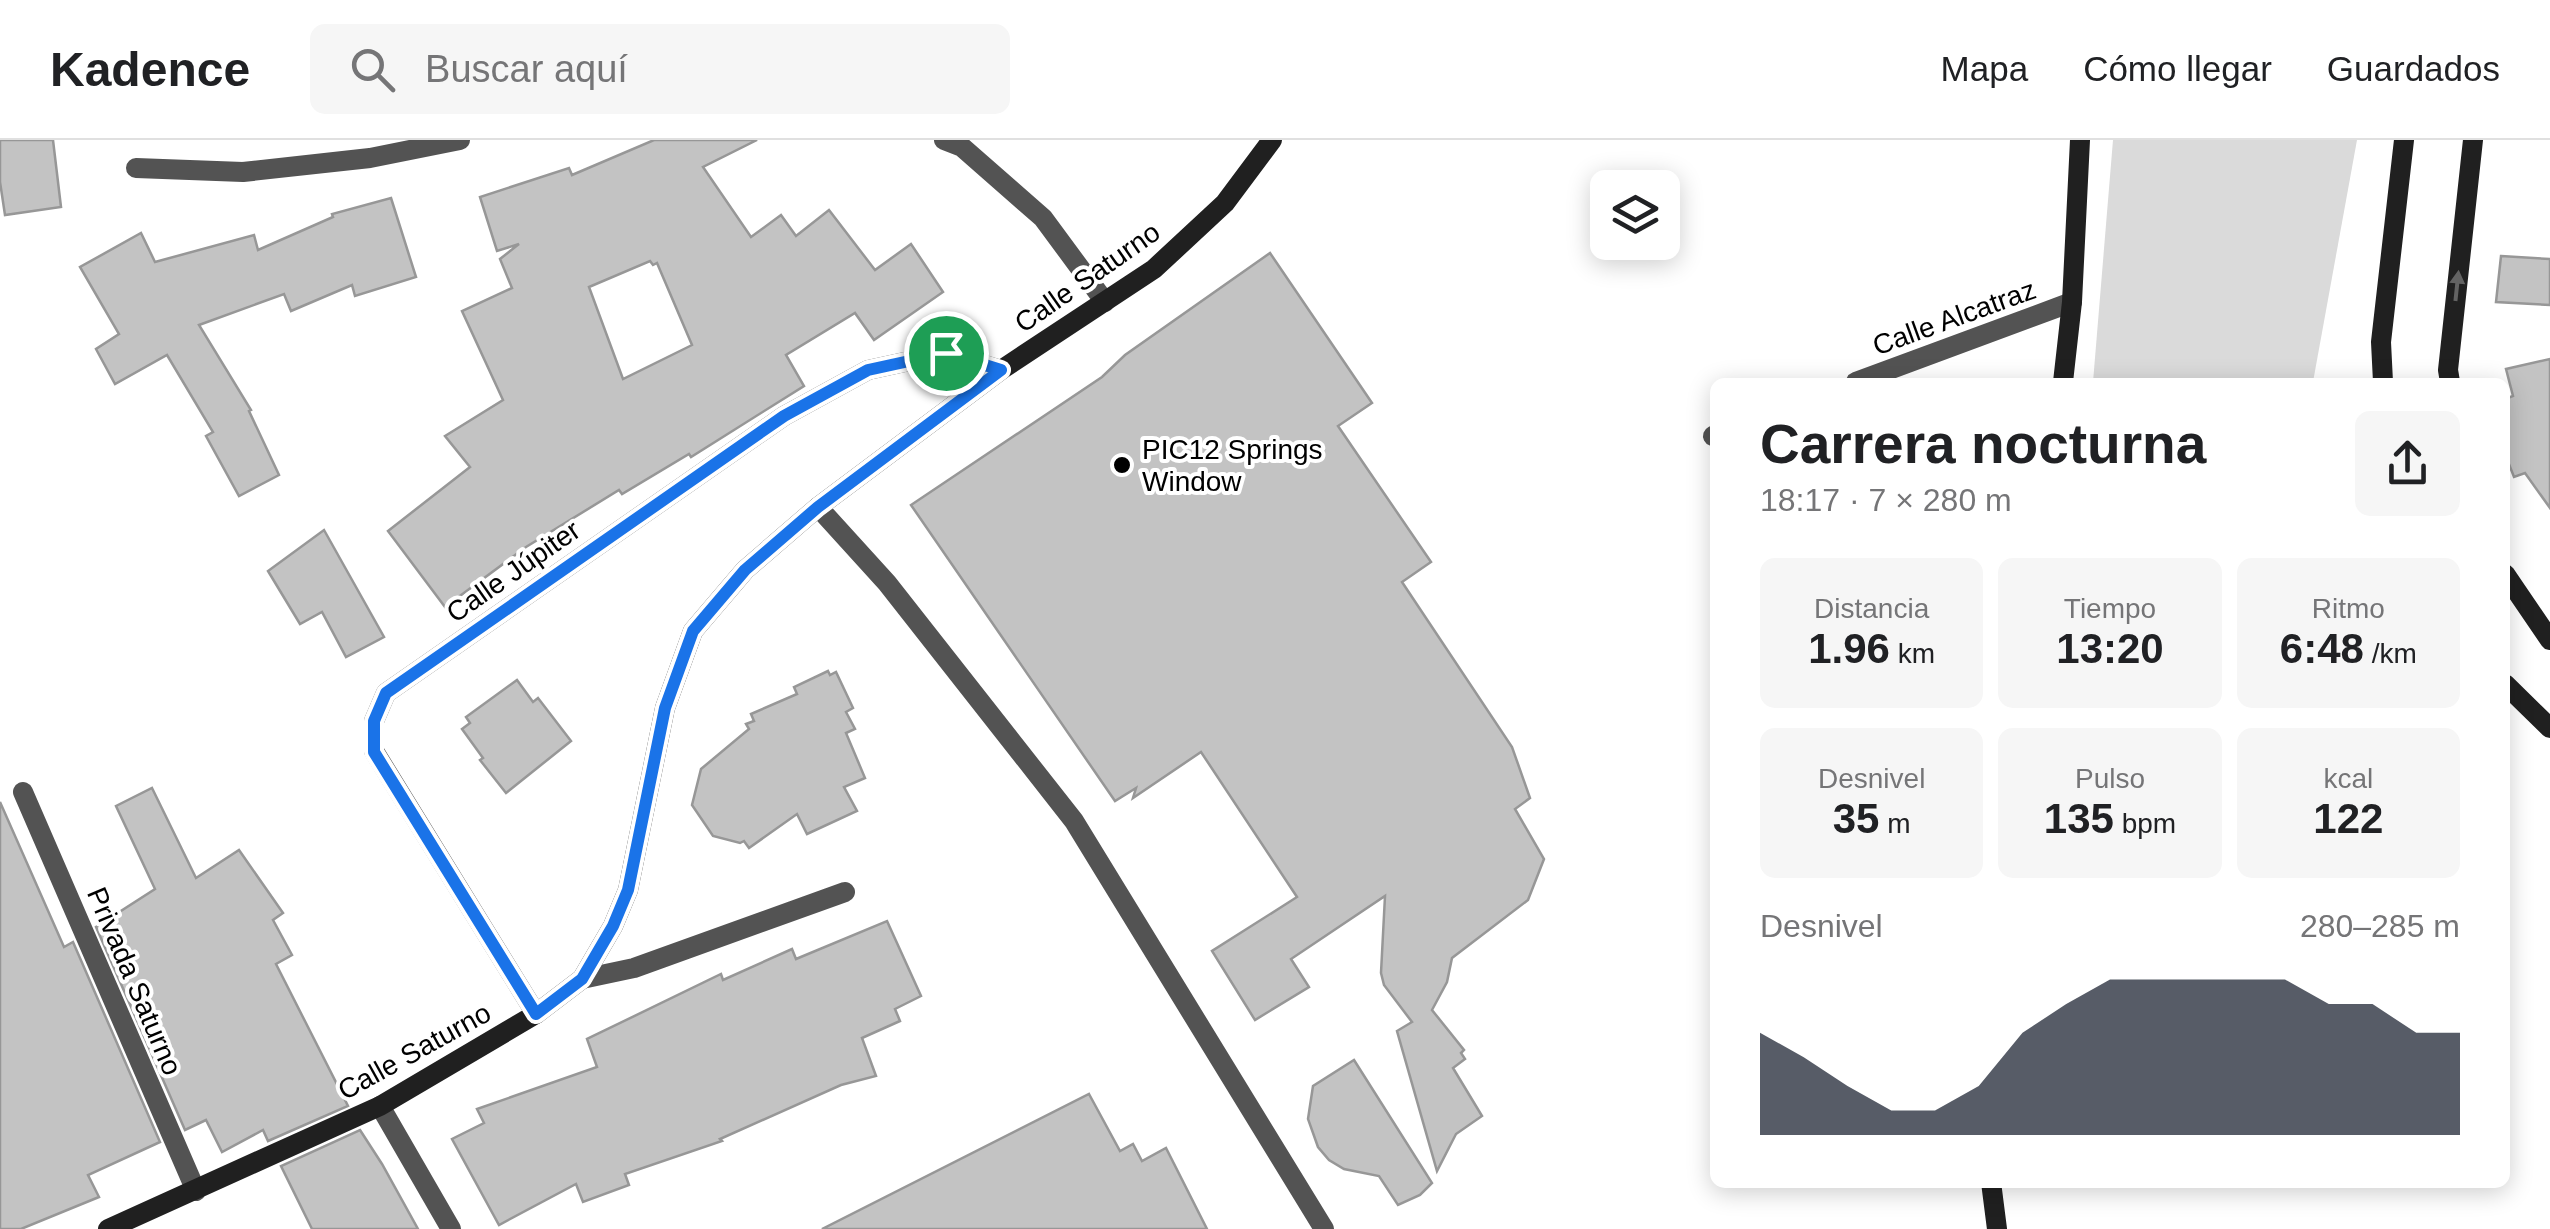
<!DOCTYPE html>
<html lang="es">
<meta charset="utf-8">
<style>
:root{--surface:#fff;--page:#f6f6f6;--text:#202124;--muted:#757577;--line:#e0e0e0;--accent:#111827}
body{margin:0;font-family:Helvetica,sans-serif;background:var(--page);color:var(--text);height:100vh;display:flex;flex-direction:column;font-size:38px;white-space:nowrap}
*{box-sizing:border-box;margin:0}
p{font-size:32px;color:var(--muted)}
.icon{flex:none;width:55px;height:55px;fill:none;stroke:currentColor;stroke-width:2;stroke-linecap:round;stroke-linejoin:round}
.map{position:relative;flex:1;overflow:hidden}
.side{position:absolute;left:1710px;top:238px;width:800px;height:810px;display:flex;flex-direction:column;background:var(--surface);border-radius:15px;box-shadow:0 5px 25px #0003}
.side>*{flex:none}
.controls{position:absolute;left:1590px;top:30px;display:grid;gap:20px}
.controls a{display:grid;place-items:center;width:90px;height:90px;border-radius:15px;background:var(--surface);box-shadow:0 5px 25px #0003;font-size:50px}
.pin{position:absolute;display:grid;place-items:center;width:85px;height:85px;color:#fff;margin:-42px;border:5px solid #fff;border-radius:50%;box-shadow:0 2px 10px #0007}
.round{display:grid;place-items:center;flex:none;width:105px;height:105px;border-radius:15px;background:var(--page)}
.headline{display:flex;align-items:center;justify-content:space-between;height:170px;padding:0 50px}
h1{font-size:55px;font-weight:800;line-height:75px}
.figures{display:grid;grid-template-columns:repeat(3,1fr);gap:15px;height:170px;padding:10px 50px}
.figures div{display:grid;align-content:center;border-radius:15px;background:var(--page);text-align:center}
.figures b{font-size:42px;font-weight:800}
.figures small{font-size:28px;font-weight:400}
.figures p{font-size:28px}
.chart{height:280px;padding:20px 50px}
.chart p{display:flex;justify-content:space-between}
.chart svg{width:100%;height:180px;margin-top:10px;fill:var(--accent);opacity:.7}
header{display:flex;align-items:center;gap:60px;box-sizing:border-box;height:140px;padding:0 50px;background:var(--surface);border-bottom:2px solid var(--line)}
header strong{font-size:48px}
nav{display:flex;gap:55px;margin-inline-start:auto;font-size:35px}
.search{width:700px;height:90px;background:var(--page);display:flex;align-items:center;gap:25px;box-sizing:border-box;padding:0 35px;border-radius:15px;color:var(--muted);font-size:38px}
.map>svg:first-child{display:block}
.green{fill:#dadada}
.building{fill:#c3c3c3;stroke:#979797;stroke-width:2.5;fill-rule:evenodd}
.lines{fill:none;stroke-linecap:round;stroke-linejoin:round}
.lane{stroke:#535353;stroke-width:20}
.street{stroke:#535353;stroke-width:20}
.secondary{stroke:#202020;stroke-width:20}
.oneway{fill:#636363}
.route-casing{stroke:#fff;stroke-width:20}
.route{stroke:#1a73e8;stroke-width:12}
.poi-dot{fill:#000;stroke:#fff;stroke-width:4}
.labels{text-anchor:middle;stroke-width:8;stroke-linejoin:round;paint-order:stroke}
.street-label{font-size:28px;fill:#000;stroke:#fff}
.poi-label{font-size:28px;fill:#000;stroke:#fff;text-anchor:start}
</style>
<header>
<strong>Kadence</strong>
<div class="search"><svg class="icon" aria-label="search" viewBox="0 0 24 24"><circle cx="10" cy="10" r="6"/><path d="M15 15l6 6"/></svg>Buscar aquí</div>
<nav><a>Mapa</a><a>Cómo llegar</a><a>Guardados</a></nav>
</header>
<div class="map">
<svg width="2550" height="1089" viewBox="0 0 2550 1089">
<rect width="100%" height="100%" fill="#fff"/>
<polygon class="green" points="2113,0 2357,0 2313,242 2093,242"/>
<g class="building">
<polygon points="0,0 53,0 61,67 5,75 0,42"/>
<path d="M654,0h103l-54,27 48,70 30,-22 15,21 33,-26 46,60 36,-26 32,48 -69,48 -19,-27 -69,42 18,31 -113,71 -2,-3 -67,40 -3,-4 -93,57 -81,60 -57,-76 82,-64 -25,-31 58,-36 -41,-89 50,-23 -12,-29 19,-15 -22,7 -17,-54 89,-29 3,7zM650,121l3,4 4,-2 35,82 -69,34 -34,-92z"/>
<polygon points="391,58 416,137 355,156 352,145 291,171 284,154 199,185 251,270 249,271 279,335 239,356 206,296 213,292 167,215 115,244 96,209 119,194 80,127 141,93 155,122 254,95 258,110 333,77 332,74"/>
<polygon points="1270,113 1372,263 1338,286 1431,422 1402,442 1512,607 1530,658 1515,669 1544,719 1528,760 1452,818 1447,842 1432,870 1464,910 1461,913 1465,919 1453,928 1482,976 1456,994 1437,1031 1397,891 1412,882 1384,845 1381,833 1385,756 1291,819 1309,847 1255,880 1212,811 1297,757 1201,612 1133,658 1136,648 1115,661 911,365 1102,237 1125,215"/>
<polygon points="2501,116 2550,119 2550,165 2496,162"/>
<polygon points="2550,219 2550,368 2525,333 2514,337 2505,314 2505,259 2513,256 2506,229"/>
<polygon points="324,390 384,497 346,517 322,472 300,484 268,431"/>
<polygon points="828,531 830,535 836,532 853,568 846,572 855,589 846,593 865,638 844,647 857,671 807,694 797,674 749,708 744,701 740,703 713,696 692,665 701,629 749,589 746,584 754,581 751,574 797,554 794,547"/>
<polygon points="517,540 533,562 538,558 571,601 506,653 480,620 483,618 462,589 470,583 466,577"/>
<polygon points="152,648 196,738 239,710 283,773 273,780 292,815 276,824 348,966 268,1001 263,990 222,1012 206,980 185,990 96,787 155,749 116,666"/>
<polygon points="0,662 64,807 73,802 160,1002 88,1035 99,1057 21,1089 0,1089"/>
<polygon points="887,781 921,856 895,869 900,881 862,898 876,936 841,945 720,999 722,1001 625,1034 629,1045 583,1062 576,1044 499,1085 452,999 484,983 477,969 597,927 587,899 721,834 723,840 792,809 796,819"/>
<polygon points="1354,920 1432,1043 1420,1055 1398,1065 1379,1036 1344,1029 1329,1020 1318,1007 1308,979 1313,946"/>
<polygon points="1089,954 1120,1011 1133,1004 1142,1021 1166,1008 1207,1089 822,1089"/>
<polygon points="360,990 382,1024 418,1089 312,1089 281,1026"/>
</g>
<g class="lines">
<polyline class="lane" points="818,367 887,443 1074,681 1324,1089"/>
<g class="street">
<polyline points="944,0 962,7 1043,78 1105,162"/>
<polyline points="136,28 243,32 370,18 460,0"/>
<polyline points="1856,242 2072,162"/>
<polyline points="1713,296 1715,295"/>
<polyline points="23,652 196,1051"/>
<polyline points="582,839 634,828 845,752"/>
<polyline points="536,874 374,611 374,581 386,553 784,276 868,230 946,213 1001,230"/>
<polyline points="380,966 451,1089"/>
</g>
<g class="secondary">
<polyline points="2063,242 2072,162 2080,0"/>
<polyline points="2383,242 2381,202 2404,0"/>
<polyline points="2450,242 2448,230 2473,0"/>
<polyline points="2505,434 2550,500"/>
<polyline points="2505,544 2550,588"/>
<polyline points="1991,1042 1997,1089"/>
<polyline points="108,1089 380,966 536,874 582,839 613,786 628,750 665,568 693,491 745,430 818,367 1001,230 1154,129 1225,63 1272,0"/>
</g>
</g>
<defs><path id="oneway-solid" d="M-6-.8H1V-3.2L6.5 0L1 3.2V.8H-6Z" transform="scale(2.5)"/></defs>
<use class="oneway" href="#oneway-solid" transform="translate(2457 146) rotate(-84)"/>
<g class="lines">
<g class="route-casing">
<polygon id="route" points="946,213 1001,230 818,367 745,430 693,491 665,568 628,750 613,786 582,839 536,874 374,612 374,581 386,553 784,276 868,230"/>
</g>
<use href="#route" class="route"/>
</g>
<circle class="poi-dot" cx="1122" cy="325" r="10"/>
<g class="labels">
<g class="street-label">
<text transform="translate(1087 137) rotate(-35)" y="10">Calle Saturno</text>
<text transform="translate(1954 177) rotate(-20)" y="10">Calle Alcatraz</text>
<text transform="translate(513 431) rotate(-35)" y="10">Calle Júpiter</text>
<text transform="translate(135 841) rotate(67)" y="10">Privada Saturno</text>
<text transform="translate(414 911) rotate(-29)" y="10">Calle Saturno</text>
</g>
<g class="poi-label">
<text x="1142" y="319">PIC12 Springs<tspan x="1142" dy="32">Window</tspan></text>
</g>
</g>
</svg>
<div class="controls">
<a><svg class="icon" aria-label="layers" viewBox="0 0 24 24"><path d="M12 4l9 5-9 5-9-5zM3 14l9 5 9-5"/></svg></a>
</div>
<div class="pin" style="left:946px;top:213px;background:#1e9e55"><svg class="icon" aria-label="arrive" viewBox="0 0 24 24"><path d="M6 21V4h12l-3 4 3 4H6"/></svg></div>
<section class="side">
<div class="headline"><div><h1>Carrera nocturna</h1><p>18:17 · 7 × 280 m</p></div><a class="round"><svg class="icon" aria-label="share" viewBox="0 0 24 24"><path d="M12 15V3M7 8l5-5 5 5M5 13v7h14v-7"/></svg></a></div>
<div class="figures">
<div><p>Distancia</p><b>1.96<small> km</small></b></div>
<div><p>Tiempo</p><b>13:20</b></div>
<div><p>Ritmo</p><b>6:48<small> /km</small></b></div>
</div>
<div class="figures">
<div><p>Desnivel</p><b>35<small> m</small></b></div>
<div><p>Pulso</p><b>135<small> bpm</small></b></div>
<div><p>kcal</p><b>122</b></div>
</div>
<div class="chart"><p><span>Desnivel</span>280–285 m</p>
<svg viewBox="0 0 160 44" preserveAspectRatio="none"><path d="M0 44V19L10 25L20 32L30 38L40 38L50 32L60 19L70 12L80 6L90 6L100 6L110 6L120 6L130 12L140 12L150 19L160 19V44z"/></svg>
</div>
</section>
</div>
